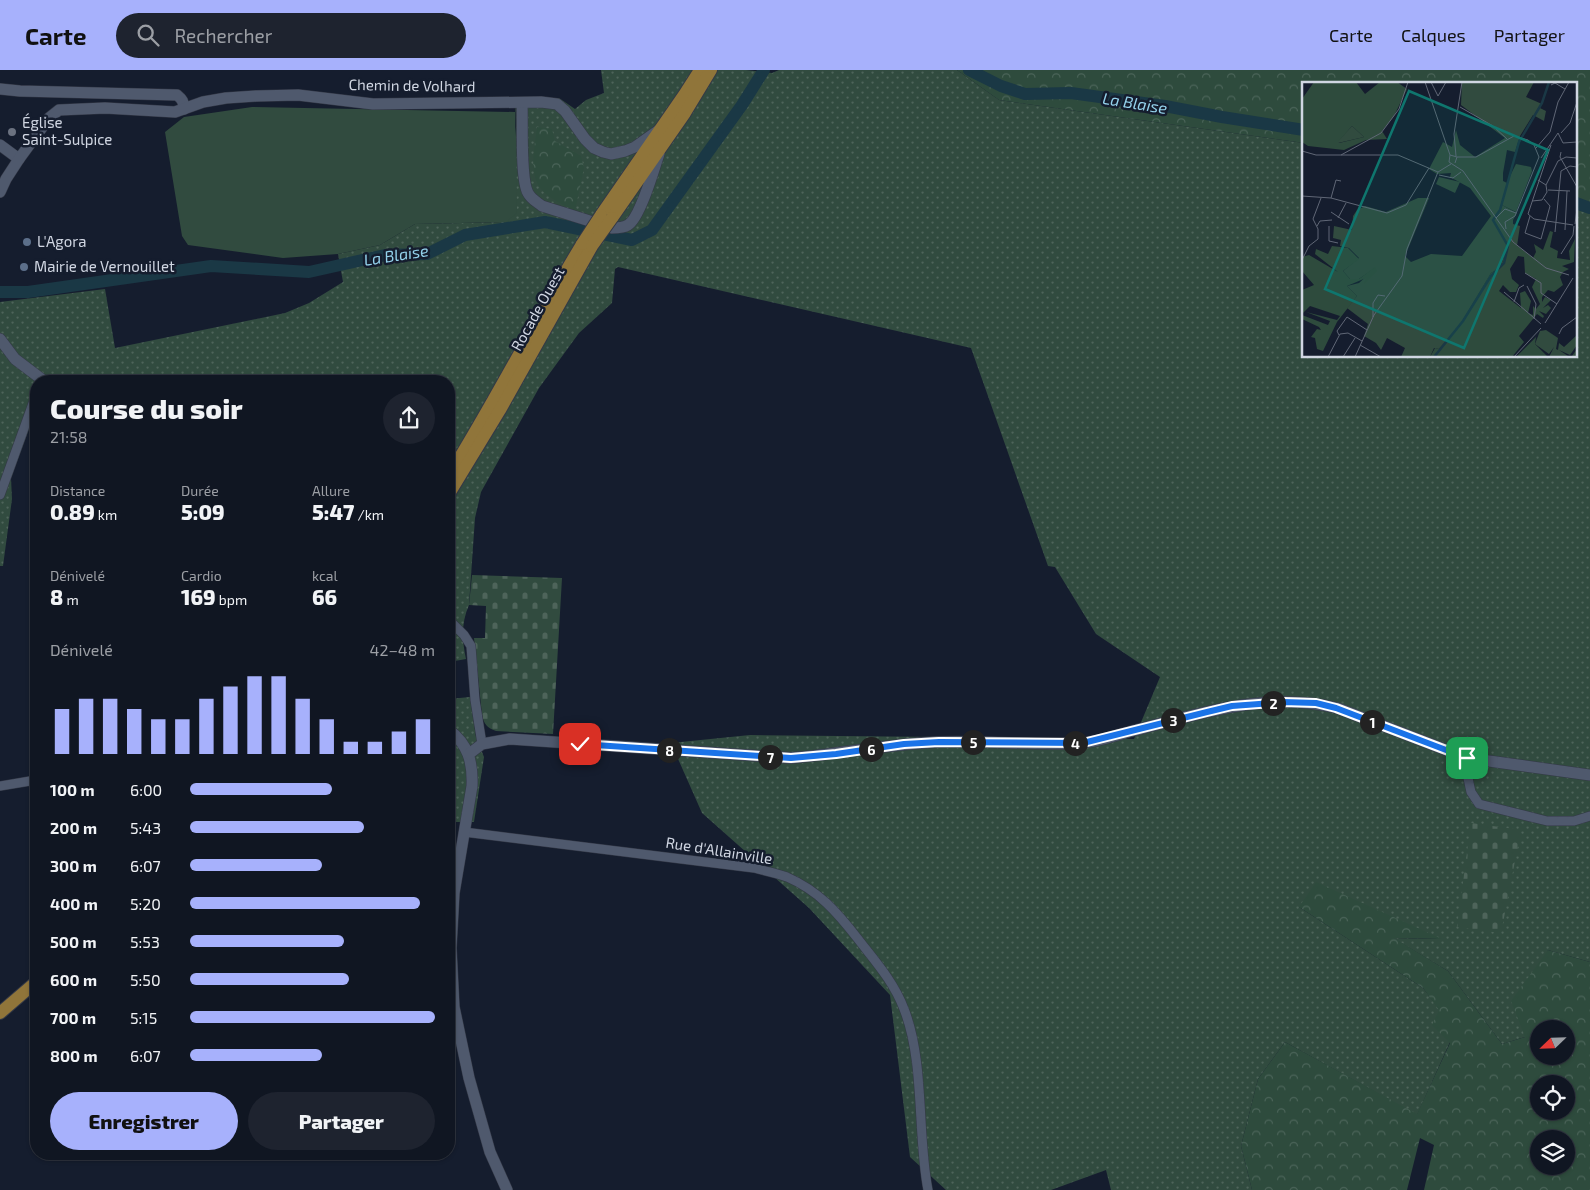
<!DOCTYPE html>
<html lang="fr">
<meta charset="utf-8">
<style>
:root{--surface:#101622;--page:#1e232f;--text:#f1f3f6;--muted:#9c9fa5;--line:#303540;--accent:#a7b1fc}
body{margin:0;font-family:"Exo 2",sans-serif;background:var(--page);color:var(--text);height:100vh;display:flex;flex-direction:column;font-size:19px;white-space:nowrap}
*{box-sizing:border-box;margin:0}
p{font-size:16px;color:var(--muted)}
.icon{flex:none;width:28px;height:28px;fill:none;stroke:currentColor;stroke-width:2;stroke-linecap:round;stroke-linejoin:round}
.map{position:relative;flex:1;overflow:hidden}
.panel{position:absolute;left:30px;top:305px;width:425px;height:785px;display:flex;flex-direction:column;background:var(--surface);border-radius:20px;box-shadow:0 1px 4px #0004,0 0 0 1px var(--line)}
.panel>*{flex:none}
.needle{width:32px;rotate:247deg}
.fabs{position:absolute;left:1530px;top:950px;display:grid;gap:10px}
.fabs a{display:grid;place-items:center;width:45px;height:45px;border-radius:50%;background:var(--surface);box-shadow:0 1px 4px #0004,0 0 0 1px var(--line);font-size:25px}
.pin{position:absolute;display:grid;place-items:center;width:42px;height:42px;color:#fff;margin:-21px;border-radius:10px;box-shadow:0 2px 8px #0006}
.km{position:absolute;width:25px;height:25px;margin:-12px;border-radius:50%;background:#222;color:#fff;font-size:14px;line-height:25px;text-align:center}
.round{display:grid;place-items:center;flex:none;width:52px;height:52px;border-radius:26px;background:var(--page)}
.overview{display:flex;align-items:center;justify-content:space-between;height:85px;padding:0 20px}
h1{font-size:28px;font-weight:800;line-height:38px}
.stats{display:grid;grid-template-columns:repeat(3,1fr);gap:8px;height:85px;padding:5px 20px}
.stats div{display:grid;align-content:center}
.stats b{font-size:21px;font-weight:800}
.stats small{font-size:14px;font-weight:400}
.stats p{font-size:14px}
.chart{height:140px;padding:10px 20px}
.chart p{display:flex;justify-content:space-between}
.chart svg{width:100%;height:90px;margin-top:5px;stroke:var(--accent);stroke-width:6}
.primary-button{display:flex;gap:10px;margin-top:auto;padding:10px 20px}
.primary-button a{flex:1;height:58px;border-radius:30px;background:var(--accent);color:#111;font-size:20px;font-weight:800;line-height:58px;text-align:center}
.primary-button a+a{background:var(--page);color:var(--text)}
ul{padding:0 20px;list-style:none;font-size:16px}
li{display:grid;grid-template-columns:80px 60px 1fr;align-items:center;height:38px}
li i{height:12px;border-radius:6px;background:var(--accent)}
header{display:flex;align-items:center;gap:30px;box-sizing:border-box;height:70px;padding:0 25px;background:var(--accent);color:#111}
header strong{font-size:24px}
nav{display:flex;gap:28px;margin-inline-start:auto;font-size:18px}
.search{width:350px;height:45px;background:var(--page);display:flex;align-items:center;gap:12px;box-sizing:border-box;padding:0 18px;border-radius:28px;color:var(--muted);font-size:19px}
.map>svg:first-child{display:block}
.grass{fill:url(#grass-dots)}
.forest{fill:url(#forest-crowns);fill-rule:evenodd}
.cemetery{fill:url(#cemetery-stones)}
.park{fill:#314b3f}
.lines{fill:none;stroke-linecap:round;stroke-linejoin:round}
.river{stroke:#1a3845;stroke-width:12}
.street-casing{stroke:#343947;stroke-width:10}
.secondary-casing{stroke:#343947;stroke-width:12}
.primary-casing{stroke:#343947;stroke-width:14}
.street{stroke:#4f596d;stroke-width:9}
.secondary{stroke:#4f596d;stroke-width:11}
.primary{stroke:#90753a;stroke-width:12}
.primary-bridge-casing{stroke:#343947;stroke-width:14;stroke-linecap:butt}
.primary-bridge{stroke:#90753a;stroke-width:12}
.route-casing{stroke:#fff;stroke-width:10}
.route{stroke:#1a73e8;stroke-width:6}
.worship-dot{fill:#6b7280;stroke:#151d2e;stroke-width:2}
.service-dot{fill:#5c6f8a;stroke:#151d2e;stroke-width:2}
.labels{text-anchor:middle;stroke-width:5;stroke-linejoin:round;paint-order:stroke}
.street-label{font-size:15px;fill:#d0d6e2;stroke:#151d2e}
.poi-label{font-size:15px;fill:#d0d6e2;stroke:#151d2e;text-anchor:start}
.water-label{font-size:16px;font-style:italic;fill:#94d2ec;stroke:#151d2e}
.inset-river{fill:none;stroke:#1a3845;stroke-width:2.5}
.inset-road{fill:none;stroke:#606776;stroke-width:1}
.view{fill:#0f766e;fill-opacity:0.15;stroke:#0f766e;stroke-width:2.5}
.inset-edge{fill:none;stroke:#d0d6e2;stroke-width:2.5}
</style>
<header>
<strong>Carte</strong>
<div class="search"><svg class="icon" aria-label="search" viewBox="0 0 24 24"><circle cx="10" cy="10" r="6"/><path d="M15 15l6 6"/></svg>Rechercher</div>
<nav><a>Carte</a><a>Calques</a><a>Partager</a></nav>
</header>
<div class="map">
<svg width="1590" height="1120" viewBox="0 0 1590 1120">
<defs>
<pattern id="grass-dots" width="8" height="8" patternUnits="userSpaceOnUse" patternTransform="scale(1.25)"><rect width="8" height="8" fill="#314b3f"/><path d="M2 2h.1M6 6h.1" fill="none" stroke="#4e645a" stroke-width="1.8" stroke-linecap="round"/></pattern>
<pattern id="forest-crowns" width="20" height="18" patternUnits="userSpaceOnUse" patternTransform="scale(1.25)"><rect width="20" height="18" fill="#2e4b3d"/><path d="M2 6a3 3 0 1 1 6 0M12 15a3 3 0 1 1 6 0" fill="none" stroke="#4b6459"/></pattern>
<pattern id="cemetery-stones" width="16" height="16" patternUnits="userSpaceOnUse" patternTransform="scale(1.25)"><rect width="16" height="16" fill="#314b3f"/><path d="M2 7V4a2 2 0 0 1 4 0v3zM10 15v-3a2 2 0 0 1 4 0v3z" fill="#4e645a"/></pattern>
</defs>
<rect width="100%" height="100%" fill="#151d2e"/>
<g class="grass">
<path d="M601,0h145l26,3 7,-3h178l42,30 305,43v213h272v-153l14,5v754l-42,-12 -23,87 -23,7 -54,-73 -55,-33 47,1 -141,-32 124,81 17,22 10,32 -33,73 -132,-73 -27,37 -17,67 11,44h-141l-5,-20 -55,20h-105l-36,-33 -20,-162 -81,-87 -107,-95 -31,-70 79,-8 384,4 26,-62 -64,-43 -41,-67 -7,-1 -77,-218 -353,-81 -3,2 -3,34 -33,30 -40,55 -58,104 -6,26 -6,87c-8,18 -7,35 -3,54l-17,3v-281h-413v29l-25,68 1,21 -9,67h-3v-264l105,-13 10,59 170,-35 24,-10 34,-21 -5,-28 42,-9 35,-21 91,-2 10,-95 -1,-29h44l16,11 11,-9 18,-7z"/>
<polygon points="470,627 476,667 484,687 474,752 449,752 449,629"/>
</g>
<g class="forest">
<polygon points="957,0 1590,0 1590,138 1576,133 1576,14 1304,14 1304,73 999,30"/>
<path d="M537,57l15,2 3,12 26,15 3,12 -9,43c-11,-6 -26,-12 -34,-22 -13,-16 -6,-43 -4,-62z"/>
<path d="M1316,812l126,57 -48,-1 54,33 54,73 23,-7 -14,-36 37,-51 42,12v228h-166l10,-45 -14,-7 -13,52h-155l-11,-44 17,-67 27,-37 132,72 33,-71 -18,-18 7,-15 -16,-22 -124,-81zM1539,959h27v27h-27zM1539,1014h27v27h-27zM1539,1069h27v27h-27z"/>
</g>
<g class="cemetery">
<path d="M472,505l90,3 -9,156 -57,-3c-9,-3 -12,-7 -14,-16l-8,-77h11l1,-32 -17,-1z"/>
<polygon points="1471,753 1521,760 1501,863 1457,857"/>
</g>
<polygon class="park" points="252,37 515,42 517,143 506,152 415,154 380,175 338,184 283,188 188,175 182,166 165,62 184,47"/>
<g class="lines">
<g class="river">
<polyline points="969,0 1001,16 1025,24 1071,23 1165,36 1222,47 1304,60"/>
<polyline points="1576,133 1590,138"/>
<polyline points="0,222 28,222 211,196 309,202 385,185 427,184 465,165 545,152 632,170 652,160 742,35 764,0"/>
</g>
<g class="street-casing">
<g id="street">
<polyline points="0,425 36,325"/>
<polyline points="449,550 464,565 471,576 475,630 482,674"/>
<polyline points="1461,686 1466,699 1471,722 1479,734 1547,751 1574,751 1590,746"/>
<polyline points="0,716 36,710"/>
<path d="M464,762l290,36c11,3 23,5 33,9 32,14 50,35 71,62 17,22 36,43 46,70 21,53 13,125 24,181"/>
</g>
</g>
<g class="secondary-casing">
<g id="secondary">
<path d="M0,19l20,2 157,4c5,4 7,7 7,14"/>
<path d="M522,33c1,19 -2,76 6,90 3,6 9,9 14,13l70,22c5,0 11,0 16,-3 12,-7 26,-56 31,-71"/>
<polyline points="0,75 19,89"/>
<polyline points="0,122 6,109 19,89 49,48 59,40 105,38 175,42 203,32 226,28 256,26 298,25 373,34 541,32 557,34 565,41 585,69 594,78 603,82 611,84 625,81 635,77 659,60"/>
<polyline points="0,269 15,289 44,311"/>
<path d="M449,660c19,14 24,32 23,56l-18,107 -3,55 3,59 15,71 21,74 17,38"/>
<path d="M469,684l13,-10 28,-5 281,19c49,-4 97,-14 146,-16 48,-2 96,4 144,1 18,-1 38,-9 55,-13 65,-17 133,-39 201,-22l130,50 123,17"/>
</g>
</g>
<g class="primary-casing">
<g id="primary">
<polyline points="601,145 684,25 700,0"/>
<polyline points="612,148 685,43 711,0"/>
<path d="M449,405c47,-75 87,-155 133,-231"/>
<polyline points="449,424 500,340 592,176"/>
<polyline points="0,943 36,912"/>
</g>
</g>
<use href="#street" class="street"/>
<use href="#secondary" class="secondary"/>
<use href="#primary" class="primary"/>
<g class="primary-bridge-casing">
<g id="primary-bridge">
<polyline points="582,174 601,145"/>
<polyline points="592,176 612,148"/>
</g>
</g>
<use href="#primary-bridge" class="primary-bridge"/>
</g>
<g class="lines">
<g class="route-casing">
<polyline id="route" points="580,674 791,688 836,684 904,674 939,672 1083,673 1207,642 1232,636 1259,634 1283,632 1316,633 1336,638 1467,688"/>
</g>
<use href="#route" class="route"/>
</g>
<circle class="worship-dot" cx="12" cy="62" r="5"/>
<g class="service-dot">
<circle cx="27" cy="172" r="5"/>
<circle cx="24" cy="197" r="5"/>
</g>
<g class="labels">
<g class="street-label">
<text transform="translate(412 16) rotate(1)" y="5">Chemin de Volhard</text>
<text transform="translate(538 239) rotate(-61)" y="5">Rocade Ouest</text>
<text transform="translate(719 781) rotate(9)" y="5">Rue d'Allainville</text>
</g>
<g class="poi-label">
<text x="22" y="58">Église<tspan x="22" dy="17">Saint-Sulpice</tspan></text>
<text x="37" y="177">L'Agora</text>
<text x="34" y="202">Mairie de Vernouillet</text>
</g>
<g class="water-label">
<text transform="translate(1135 33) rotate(9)" y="6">La Blaise</text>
<text transform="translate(396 185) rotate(-9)" y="6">La Blaise</text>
</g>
</g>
<g transform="translate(1302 12)">
<rect width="275" height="275" fill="#151d2e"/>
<path d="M160,0h72l-8,15 16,7 -2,4 6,3 -2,10 -11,-6 -13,21 -5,16 -8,-2 -4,23v8l4,2v11l-5,11 15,8 -4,7v4l7,2 -3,20h-10l-7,22 -9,5 -31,52 -21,24 -5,-1 -4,9h-29l4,-9 -18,-10 -6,12 -5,-7 -12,-7 4,-12 -21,-16 10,-12 -10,-10 12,-3 16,-15 -16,11h-9l-7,-8 16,-13 -10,-10 -9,-2 1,-6 -8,-2 1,-12 18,4 1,-14 4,-6 8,-4 21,6 32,-14h11l-24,58 6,6 20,-8 31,2 29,-40 -21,-28 -20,-11 1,-4 -14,1 -8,-5 14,-27 9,5 4,-17 4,15 15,12 30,-19 -44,-33zM50,44l12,11 -26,6v-2zM244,248l12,8 -2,11 2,1 1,-7 5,4 13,-12v10l-7,10 -11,-5 9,6h4l5,-7v8h-28l5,-10 -5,7 -14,-10 5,-13z" fill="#314b3f"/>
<path d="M12,0h42l9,12 15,-12h17l10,7 -13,27 -12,15 5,8 -21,1 -22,10 -36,-4 -6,-4v-43zM50,44l12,11 -25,6 -1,-1zM248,149l3,1 -3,15 8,4 -1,7 13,2 -1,-9 6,-12 -1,23 -12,4 7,3 -6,3 -3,5 3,8 -9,7 -6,-2 -6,7v5l3,-5 6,3 -8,8 5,-3 3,3 -5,6 -7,-3 5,5 -1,2 -6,-4 -18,22 5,6 -12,15h-82l5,-9 4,1 21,-24 31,-52 9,-5 10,-28 23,18 3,-6 -2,-8 9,6zM216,174l6,1 1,16 11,6 -4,8 8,17 -4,5 -3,-3v9l-5,-2 3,-12 -6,-10 -5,2 1,15 -22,-17 4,-6 7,7h6l3,-7 -7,-6 -2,-10zM30,164l16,2 11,11 -16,12 7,8h9l16,-12 2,4 -13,13 2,-6 -19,8 10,10 -20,26 -14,29 -6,-2 -2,-11 -4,-1 6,-8 4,1 -2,-3 -17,-8v-4l26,10 2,-4 -24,-9 31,8 3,-4 -30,-10 -8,8v-24l12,-5 -12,-14v-14l7,-2 29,17 -23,-18 1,-5 12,5zM234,255l-1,7 13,13h-32z" fill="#2e4b3d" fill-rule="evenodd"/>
<path d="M137,95l21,5 -5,11 -19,-9z" fill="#314b3f"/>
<path d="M214,82l15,3 1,4 -16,41 -14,-7 5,-23z" fill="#314b3f"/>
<path class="inset-river" d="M132,275l29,-36 28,-45 13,-13 4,-17 -15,-26 7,-10 19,-68 23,-39 7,-21"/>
<path class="inset-road" d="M123,0l25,73M129,0l7,14 8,-14M249,3l4,-2 10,6M158,25l33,19 14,13M259,51l9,-10 7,-21M249,63l-23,69 6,5 39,6M234,66l14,-16 8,-30 11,-20M0,69l14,4h82l40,17M259,70l-1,5 17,30M39,73l40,-22 18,-24 9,-27M154,74l-2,-22 8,-52M155,75h19l38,-21 14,4 6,5 5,12 -24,59 -10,6 1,7M239,76l17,-25 5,10 14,-1M153,81l2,-6 -7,-2 -1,7 14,9 50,71 33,26 23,7M136,90l13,-8M137,93l14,3 8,-6M244,103l12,-24 8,-4 11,1M246,108l22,1M0,114l29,2 56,15 19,-8 23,-37M29,116l5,-18 5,1M230,119l10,-1 5,-8 -1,-7 -8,-5M29,130l18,12M228,134l-5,17 16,6 9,-33 -6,-7M36,136l8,-15M194,136l9,-9 11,4M273,142l2,-15M15,144l3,-5 12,-1M27,144v15l9,2M263,148l2,-39M253,150l6,-61 9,-5 7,1M259,172l12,-19 1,-9M0,178l7,-14 9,-7v-10l-5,-10 8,-21M223,191l16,10v10l16,11M225,204l9,18 -2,15M202,210l37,32M212,220l5,-14 5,-3M71,235v-14l5,-8 7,1M243,241l28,-45M257,252l3,-6 15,-11M37,253l-2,-4 10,-14 20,13M58,263l21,12M26,275l12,-23 8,-1 14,8M41,275l12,-19M53,275l19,-42 28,-39 5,-27 31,-77M212,275l27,-29"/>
<path class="view" d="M107,9l139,59 -84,198 -139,-59z"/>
<rect width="275" height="275" class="inset-edge"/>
</g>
</svg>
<div class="fabs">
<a><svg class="needle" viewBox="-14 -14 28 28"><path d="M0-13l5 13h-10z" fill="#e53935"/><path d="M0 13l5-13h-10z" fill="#9c9fa5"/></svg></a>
<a><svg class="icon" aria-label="locate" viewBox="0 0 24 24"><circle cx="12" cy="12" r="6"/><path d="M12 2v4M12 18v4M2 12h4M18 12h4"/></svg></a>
<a><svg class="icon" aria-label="layers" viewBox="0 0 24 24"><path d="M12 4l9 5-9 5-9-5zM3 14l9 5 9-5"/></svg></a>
</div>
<div class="pin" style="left:1467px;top:688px;background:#1e9e55"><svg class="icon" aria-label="arrive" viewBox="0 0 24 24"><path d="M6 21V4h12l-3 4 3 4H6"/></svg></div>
<div class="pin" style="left:580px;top:674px;background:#d93025"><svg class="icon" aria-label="check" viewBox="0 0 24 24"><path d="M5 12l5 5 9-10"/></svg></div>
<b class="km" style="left:1372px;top:652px">1</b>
<b class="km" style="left:1273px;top:633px">2</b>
<b class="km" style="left:1173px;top:650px">3</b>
<b class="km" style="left:1075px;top:673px">4</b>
<b class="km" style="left:973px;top:672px">5</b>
<b class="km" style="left:871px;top:679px">6</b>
<b class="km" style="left:770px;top:687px">7</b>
<b class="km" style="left:669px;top:680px">8</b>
<section class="panel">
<div class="overview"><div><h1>Course du soir</h1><p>21:58</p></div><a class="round"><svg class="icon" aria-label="share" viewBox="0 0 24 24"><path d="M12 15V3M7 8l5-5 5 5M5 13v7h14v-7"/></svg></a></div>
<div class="stats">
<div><p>Distance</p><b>0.89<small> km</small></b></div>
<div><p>Durée</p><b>5:09</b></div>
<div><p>Allure</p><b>5:47<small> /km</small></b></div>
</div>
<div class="stats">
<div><p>Dénivelé</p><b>8<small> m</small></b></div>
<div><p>Cardio</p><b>169<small> bpm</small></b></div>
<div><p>kcal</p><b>66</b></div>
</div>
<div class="chart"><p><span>Dénivelé</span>42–48 m</p>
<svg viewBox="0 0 160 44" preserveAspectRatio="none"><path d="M5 44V22M15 44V17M25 44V17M35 44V22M45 44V27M55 44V27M65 44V17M75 44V11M85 44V6M95 44V6M105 44V17M115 44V27M125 44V38M135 44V38M145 44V33M155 44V27"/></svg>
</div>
<ul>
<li><b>100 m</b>6:00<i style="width:58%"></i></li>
<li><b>200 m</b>5:43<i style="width:71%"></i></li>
<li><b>300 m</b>6:07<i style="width:54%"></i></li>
<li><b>400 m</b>5:20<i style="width:94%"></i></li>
<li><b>500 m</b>5:53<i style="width:63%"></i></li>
<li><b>600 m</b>5:50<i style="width:65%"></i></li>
<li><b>700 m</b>5:15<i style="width:100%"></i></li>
<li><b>800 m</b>6:07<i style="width:54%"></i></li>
</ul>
<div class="primary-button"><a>Enregistrer</a><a>Partager</a></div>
</section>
</div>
